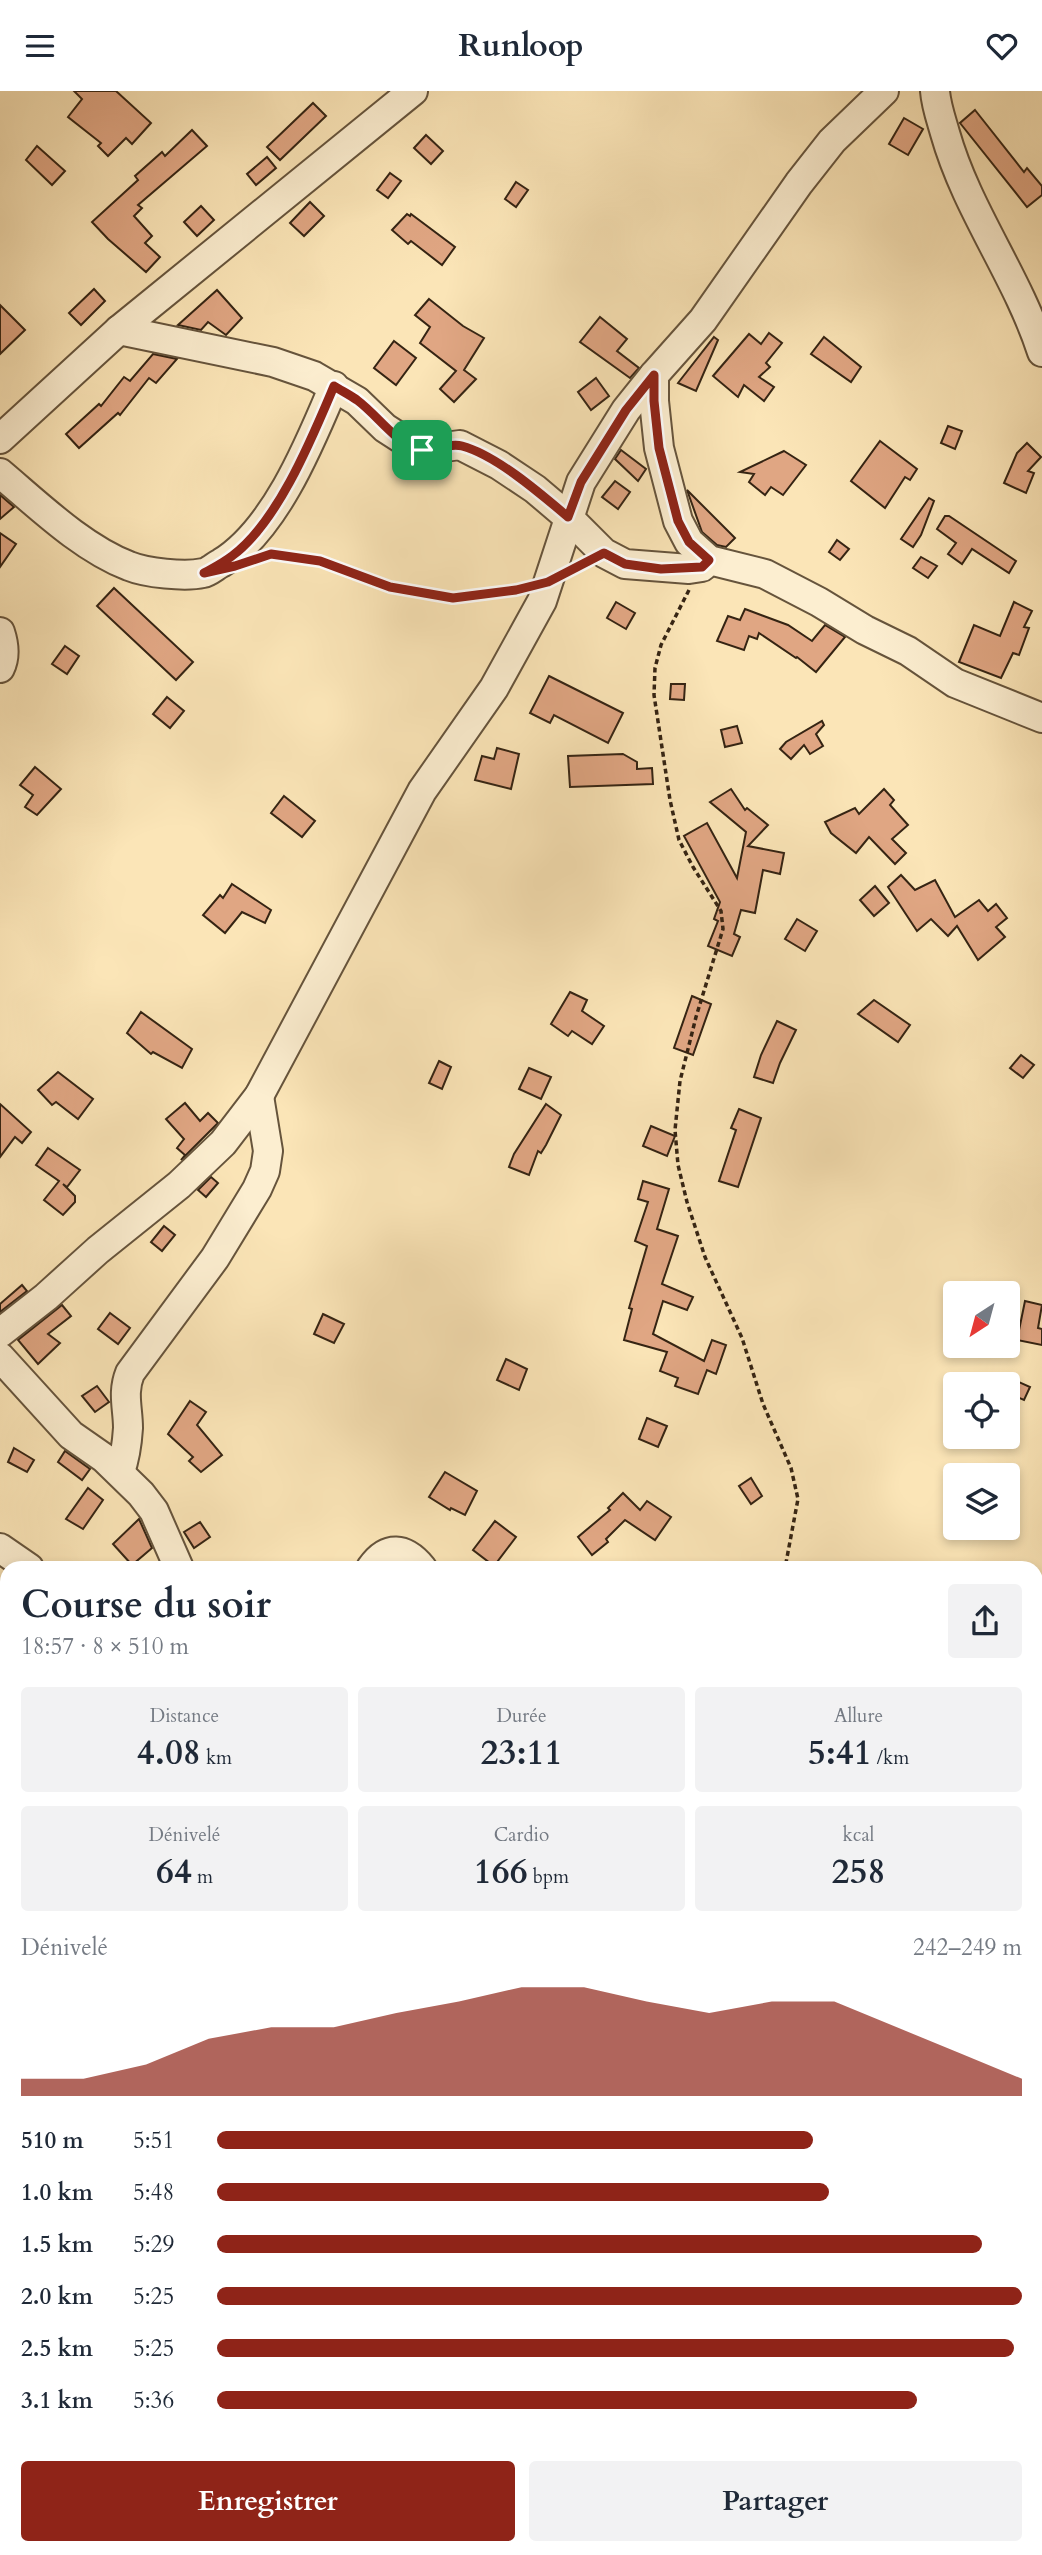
<!DOCTYPE html>
<html lang="fr">
<meta charset="utf-8">
<style>
:root{--surface:#fff;--page:#f2f2f3;--text:#1f2937;--muted:#747a83;--accent:#8f2418}
body{margin:0;font-family:Cardo,serif;background:var(--page);color:var(--text);height:100vh;display:flex;flex-direction:column;font-size:26px;white-space:nowrap}
*{box-sizing:border-box;margin:0}
p{font-size:23px;color:var(--muted)}
.icon{flex:none;width:38px;height:38px;fill:none;stroke:currentColor;stroke-width:2;stroke-linecap:round;stroke-linejoin:round}
.map{position:relative;flex:1;overflow:hidden}
.side{position:absolute;left:0px;top:1470px;width:1043px;height:994px;display:flex;flex-direction:column;background:var(--surface);border-radius:21px 21px 0 0;box-shadow:0 4px 10px #0003}
.side>*{flex:none}
.needle{width:46px;rotate:216deg}
.buttons{position:absolute;left:943px;top:1190px;display:grid;gap:14px}
.buttons a{display:grid;place-items:center;width:77px;height:77px;border-radius:7px;background:var(--surface);box-shadow:0 4px 10px #0003;font-size:35px}
.pin{position:absolute;display:grid;place-items:center;width:60px;height:60px;color:#fff;margin:-30px;border-radius:14px;box-shadow:0 4px 10px #0006}
.round{display:grid;place-items:center;flex:none;width:74px;height:74px;border-radius:7px;background:var(--page)}
.head{display:flex;align-items:center;justify-content:space-between;height:119px;padding:0 21px}
h1{font-size:38px;font-weight:600;line-height:52px}
.metrics{display:grid;grid-template-columns:repeat(3,1fr);gap:10px;height:119px;padding:7px 21px}
.metrics div{display:grid;align-content:center;border-radius:7px;background:var(--page);text-align:center}
.metrics b{font-size:35px;font-weight:600}
.metrics small{font-size:19px;font-weight:400}
.metrics p{font-size:19px}
.chart{height:196px;padding:14px 21px}
.chart p{display:flex;justify-content:space-between}
.chart svg{width:100%;height:126px;margin-top:7px;fill:var(--accent);opacity:.7}
.cta{display:flex;gap:14px;margin-top:auto;padding:14px 21px}
.cta a{flex:1;height:80px;border-radius:7px;background:var(--accent);color:#fff;font-size:28px;font-weight:600;line-height:80px;text-align:center}
.cta a+a{background:var(--page);color:var(--text)}
ul{padding:0 21px;list-style:none;font-size:23px}
li{display:grid;grid-template-columns:112px 84px 1fr;align-items:center;height:52px}
li i{height:18px;border-radius:9px;background:var(--accent)}
header{display:flex;justify-content:space-between;align-items:center;height:91px;padding:0 21px;background:var(--surface);font-size:32px;font-weight:600}
.map>svg:first-child{display:block}
.building{fill:#e0a683;stroke:#352413;stroke-width:2}
.lines{fill:none;stroke-linecap:round;stroke-linejoin:round}
.minor-casing{stroke:#66543c;stroke-width:32}
.path{stroke:#352413;stroke-width:3.5;stroke-dasharray:5 3.5;stroke-linecap:butt}
.minor{stroke:#fceed0;stroke-width:28}
.route-casing{stroke:#fff;stroke-width:14}
.route{stroke:#8f2418;stroke-width:9}
</style>
<header><svg class="icon" aria-label="menu" viewBox="0 0 24 24"><path d="M4 6h16M4 12h16M4 18h16"/></svg>Runloop<svg class="icon" aria-label="heart" viewBox="0 0 24 24"><path d="M12 20l-8-8c-3-5 5-10 8-4 3-6 11-1 8 4z"/></svg></header>
<div class="map">
<svg width="1042" height="2464" viewBox="0 0 1042 2464">
<rect width="100%" height="100%" fill="#fbe5b7"/>
<filter id="stains"><feTurbulence type="fractalNoise" baseFrequency=".00286" numOctaves="4"/><feColorMatrix values="0 0 0 0 .2 0 0 0 0 .09 0 0 0 0 .02 0 0 0 .5 -.17"/></filter>
<radialGradient id="worn" r=".72"><stop offset=".6" stop-color="#630" stop-opacity="0"/><stop offset="1" stop-color="#630" stop-opacity=".3"/></radialGradient>
<g class="building">
<polygon points="74,0 116,0 151,32 132,53 126,47 108,65 98,55 101,52 68,26 82,8"/>
<polygon points="313,12 326,25 280,69 267,56"/>
<polygon points="975,19 1024,81 1027,77 1042,95 1042,104 1027,116 960,32"/>
<polygon points="904,27 923,38 908,64 889,53"/>
<polygon points="192,39 207,55 138,114 142,117 134,125 152,145 145,152 160,166 146,181 108,148 92,131 138,89 135,85 162,61 165,65"/>
<polygon points="426,44 443,60 431,73 414,57"/>
<polygon points="37,55 65,80 52,94 26,69"/>
<polygon points="267,66 276,77 256,94 247,83"/>
<polygon points="390,82 401,90 388,107 377,99"/>
<polygon points="516,91 528,99 516,116 505,108"/>
<polygon points="310,111 324,125 304,145 290,132"/>
<polygon points="201,115 214,129 197,145 184,131"/>
<polygon points="407,123 410,125 411,123 455,156 442,174 411,150 408,153 392,139"/>
<polygon points="94,198 105,210 81,234 69,222"/>
<polygon points="217,199 242,227 226,244 208,231 201,239 178,234"/>
<polygon points="429,208 463,235 484,247 464,279 476,288 454,311 440,298 456,280 420,252 430,236 415,224"/>
<polygon points="0,214 25,239 0,263"/>
<polygon points="600,226 627,248 617,260 639,277 630,287 580,251"/>
<polygon points="769,242 782,252 766,272 770,276 759,286 774,296 764,310 744,294 738,306 713,285 749,243 761,253"/>
<polygon points="714,246 718,249 696,300 678,292"/>
<polygon points="824,246 861,276 851,291 811,263"/>
<polygon points="394,250 416,267 396,294 374,277"/>
<polygon points="153,263 177,268 156,292 149,287 120,324 118,322 79,357 66,343 99,313 101,315 124,286 130,290"/>
<polygon points="596,287 609,305 591,319 578,301"/>
<polygon points="948,335 962,340 955,358 941,352"/>
<polygon points="880,350 917,378 910,389 905,386 885,417 851,390"/>
<polygon points="1027,352 1041,366 1028,380 1034,382 1026,402 1004,392 1017,362"/>
<polygon points="621,359 646,378 638,390 615,368"/>
<polygon points="784,360 806,374 783,404 771,396 765,404 749,391 754,383 740,381"/>
<polygon points="615,390 630,401 618,418 602,406"/>
<polygon points="687,399 735,447 726,456 717,454 702,441"/>
<polygon points="0,404 14,416 0,428"/>
<polygon points="929,407 934,410 921,444 913,456 901,448"/>
<polygon points="945,425 949,425 1016,470 1009,482 972,458 962,473 948,463 956,452 937,438"/>
<polygon points="0,442 16,453 0,476"/>
<polygon points="837,449 849,458 840,469 829,461"/>
<polygon points="921,466 937,475 928,487 913,477"/>
<polygon points="114,497 193,571 176,589 97,515"/>
<polygon points="616,511 635,522 626,538 607,527"/>
<polygon points="1014,511 1032,520 1024,536 1029,537 1019,564 1013,562 1001,587 959,571 974,534 1000,545"/>
<polygon points="745,518 788,534 812,550 825,534 845,546 816,581 797,566 796,567 759,542 757,548 749,545 744,559 717,550 728,525 740,529"/>
<polygon points="65,555 79,565 67,583 52,573"/>
<polygon points="549,585 623,622 608,652 554,624 550,632 530,622"/>
<polygon points="671,593 685,593 684,609 670,608"/>
<polygon points="167,606 184,620 170,637 153,623"/>
<polygon points="822,630 824,634 816,643 823,655 810,663 804,654 791,668 780,658 786,651"/>
<polygon points="737,635 742,652 725,656 721,639"/>
<polygon points="497,657 519,663 511,698 475,689 482,665 494,668"/>
<polygon points="623,663 637,671 637,678 652,677 653,693 570,696 568,665"/>
<polygon points="35,676 61,698 37,724 25,716 33,704 20,694"/>
<polygon points="731,698 745,719 747,717 768,734 748,755 784,762 780,783 763,779 755,822 741,819 734,843 740,846 732,865 708,855 718,830 714,828 720,811 684,745 707,732 737,787 746,741 710,711"/>
<polygon points="884,698 894,709 890,714 908,734 892,748 906,762 895,773 869,746 856,762 831,742 825,731 855,717 859,723"/>
<polygon points="284,705 315,730 302,746 271,722"/>
<polygon points="901,784 915,799 935,789 955,826 979,809 988,820 996,813 1007,827 996,836 1005,846 978,869 957,835 948,845 931,828 917,840 888,796"/>
<polygon points="232,793 271,819 265,832 242,821 225,842 203,824 220,804 223,807"/>
<polygon points="875,795 889,812 874,825 860,809"/>
<polygon points="797,828 817,840 805,860 785,848"/>
<polygon points="570,901 587,909 582,920 604,935 592,953 572,940 568,945 551,933"/>
<polygon points="692,905 711,913 693,964 674,957"/>
<polygon points="874,909 910,934 898,951 858,923"/>
<polygon points="141,921 192,958 182,977 153,961 151,963 127,942"/>
<polygon points="777,930 796,939 780,972 773,992 754,986 761,964"/>
<polygon points="1021,964 1034,974 1023,987 1010,977"/>
<polygon points="439,970 451,976 442,998 429,992"/>
<polygon points="529,977 551,986 541,1008 519,998"/>
<polygon points="58,981 93,1008 78,1028 56,1011 52,1014 38,999"/>
<polygon points="185,1012 200,1030 208,1022 218,1032 181,1069 185,1064 177,1057 184,1048 166,1028"/>
<polygon points="0,1013 31,1041 22,1052 15,1046 0,1066"/>
<polygon points="546,1013 561,1024 546,1054 541,1062 538,1060 529,1084 509,1076 514,1063"/>
<polygon points="739,1018 761,1027 738,1096 719,1090 736,1039 731,1037"/>
<polygon points="651,1035 675,1045 667,1065 643,1055"/>
<polygon points="48,1057 80,1079 67,1096 63,1093 75,1105 75,1111 63,1124 44,1109 59,1090 36,1074"/>
<polygon points="211,1086 218,1092 206,1106 198,1099"/>
<polygon points="643,1090 669,1098 657,1138 678,1145 662,1193 693,1206 687,1219 663,1210 653,1243 704,1270 712,1249 726,1254 716,1283 707,1279 698,1303 675,1295 678,1287 660,1280 667,1261 624,1249 632,1218 629,1217 647,1155 635,1150 648,1111 638,1108"/>
<polygon points="164,1135 175,1144 162,1160 151,1151"/>
<polygon points="22,1194 27,1200 0,1221 0,1213"/>
<polygon points="1025,1210 1042,1214 1038,1237 1042,1238 1042,1254 1017,1249"/>
<polygon points="62,1214 71,1225 48,1243 60,1252 38,1273 18,1249"/>
<polygon points="110,1222 130,1237 118,1253 98,1238"/>
<polygon points="323,1223 344,1233 334,1252 314,1243"/>
<polygon points="506,1268 527,1278 519,1299 497,1289"/>
<polygon points="1012,1288 1030,1296 1024,1309 1008,1302"/>
<polygon points="97,1295 109,1311 95,1321 82,1305"/>
<polygon points="190,1310 206,1321 197,1334 222,1364 201,1381 189,1370 193,1366 168,1343"/>
<polygon points="647,1327 667,1335 658,1356 639,1348"/>
<polygon points="14,1357 34,1369 27,1381 8,1371"/>
<polygon points="65,1360 90,1378 82,1389 58,1371"/>
<polygon points="445,1381 477,1400 465,1424 451,1417 450,1419 429,1406"/>
<polygon points="751,1387 762,1405 751,1413 739,1395"/>
<polygon points="88,1397 103,1409 83,1438 66,1428"/>
<polygon points="623,1402 640,1419 647,1410 671,1426 655,1449 625,1429 606,1448 608,1451 592,1464 578,1446 610,1419 608,1417"/>
<polygon points="139,1428 152,1457 132,1474 113,1453"/>
<polygon points="495,1430 516,1446 494,1475 473,1459"/>
<polygon points="200,1431 210,1446 194,1457 184,1441"/>
</g>
<g class="lines">
<g class="minor-casing">
<g id="minor">
<path d="M935,0c1,14 6,28 10,42 22,78 72,142 97,219"/>
<polyline points="119,239 273,271 314,285 357,310 385,337 416,357 422,359 460,354 499,374 535,398 568,426 604,462 625,473 689,478 702,476 709,469"/>
<polyline points="654,284 654,310 659,357 678,430 689,451 709,469 765,483 819,511 865,539 908,560 955,592 1042,627"/>
<polyline points="0,348 119,239 413,0"/>
<path d="M0,382c38,32 82,75 129,93 17,7 56,11 74,7 6,-1 12,-7 18,-10 54,-33 89,-120 113,-177"/>
<path d="M0,541c4,12 6,24 0,36"/>
<polyline points="0,1242 46,1206 98,1159 179,1094 223,1052 259,1005 422,700 494,597 542,510 581,391 626,319 654,284 703,229 799,92 832,50 884,0"/>
<polyline points="0,1266 71,1344 104,1367 141,1403 154,1420 179,1477"/>
<path d="M120,1381c5,-14 7,-28 8,-44 0,-20 -6,-35 2,-55l85,-115 42,-69 8,-18 3,-20 -9,-55"/>
<polyline points="0,1457 29,1477"/>
<path d="M371,1477c16,-23 34,-21 51,0"/>
<polyline points="0,1620 7,1615"/>
<polyline points="0,1756 7,1760"/>
<polyline points="0,1818 7,1822"/>
<polyline points="1036,2094 1042,2093"/>
<polyline points="0,2269 7,2272"/>
<polyline points="300,2457 307,2464"/>
<polyline points="492,2464 493,2457"/>
<polyline points="817,2464 820,2457"/>
<polyline points="988,2464 990,2457"/>
</g>
</g>
<g class="path">
<polyline points="264,466 271,463 320,470 390,496 453,507 522,497"/>
<polyline points="689,499 661,554 655,577 654,604 670,709 679,749 693,776 721,820 723,838 696,926 680,990 675,1039 678,1074 687,1111 705,1166 742,1247 763,1313 791,1377 798,1408 785,1477"/>
<polyline points="23,2464 38,2457"/>
</g>
<use href="#minor" class="minor"/>
</g>
<g class="lines">
<g class="route-casing">
<path id="route" d="M654,284v26l5,47 19,73 11,21 20,18 -7,7 -41,2 -36,-5 -21,-11 -56,29 -32,8 -63,8 -63,-11 -70,-26 -49,-7 -36,12 -31,7c9,-5 19,-10 28,-17 46,-34 80,-118 102,-170 8,5 16,9 23,14 20,15 34,37 57,48 16,6 32,-6 48,-2 34,9 79,48 106,71l13,-35 45,-72z"/>
</g>
<use href="#route" class="route"/>
</g>
<rect width="100%" height="100%" filter="url(#stains)"/>
<rect width="100%" height="100%" fill="url(#worn)"/>
</svg>
<div class="buttons">
<a><svg class="needle" viewBox="-14 -14 28 28"><path d="M0-13l5 13h-10z" fill="#e53935"/><path d="M0 13l5-13h-10z" fill="#747a83"/></svg></a>
<a><svg class="icon" aria-label="locate" viewBox="0 0 24 24"><circle cx="12" cy="12" r="6"/><path d="M12 2v4M12 18v4M2 12h4M18 12h4"/></svg></a>
<a><svg class="icon" aria-label="layers" viewBox="0 0 24 24"><path d="M12 4l9 5-9 5-9-5zM3 14l9 5 9-5"/></svg></a>
</div>
<div class="pin" style="left:422px;top:359px;background:#1e9e55"><svg class="icon" aria-label="arrive" viewBox="0 0 24 24"><path d="M6 21V4h12l-3 4 3 4H6"/></svg></div>
<section class="side">
<div class="head"><div><h1>Course du soir</h1><p>18:57 · 8 × 510 m</p></div><a class="round"><svg class="icon" aria-label="share" viewBox="0 0 24 24"><path d="M12 15V3M7 8l5-5 5 5M5 13v7h14v-7"/></svg></a></div>
<div class="metrics">
<div><p>Distance</p><b>4.08<small> km</small></b></div>
<div><p>Durée</p><b>23:11</b></div>
<div><p>Allure</p><b>5:41<small> /km</small></b></div>
</div>
<div class="metrics">
<div><p>Dénivelé</p><b>64<small> m</small></b></div>
<div><p>Cardio</p><b>166<small> bpm</small></b></div>
<div><p>kcal</p><b>258</b></div>
</div>
<div class="chart"><p><span>Dénivelé</span>242–249 m</p>
<svg viewBox="0 0 160 44" preserveAspectRatio="none"><path d="M0 44V38L10 38L20 33L30 24L40 20L50 20L60 15L70 11L80 6L90 6L100 11L110 15L120 11L130 11L140 20L150 29L160 38V44z"/></svg>
</div>
<ul>
<li><b>510 m</b>5:51<i style="width:74%"></i></li>
<li><b>1.0 km</b>5:48<i style="width:76%"></i></li>
<li><b>1.5 km</b>5:29<i style="width:95%"></i></li>
<li><b>2.0 km</b>5:25<i style="width:100%"></i></li>
<li><b>2.5 km</b>5:25<i style="width:99%"></i></li>
<li><b>3.1 km</b>5:36<i style="width:87%"></i></li>
</ul>
<div class="cta"><a>Enregistrer</a><a>Partager</a></div>
</section>
</div>
